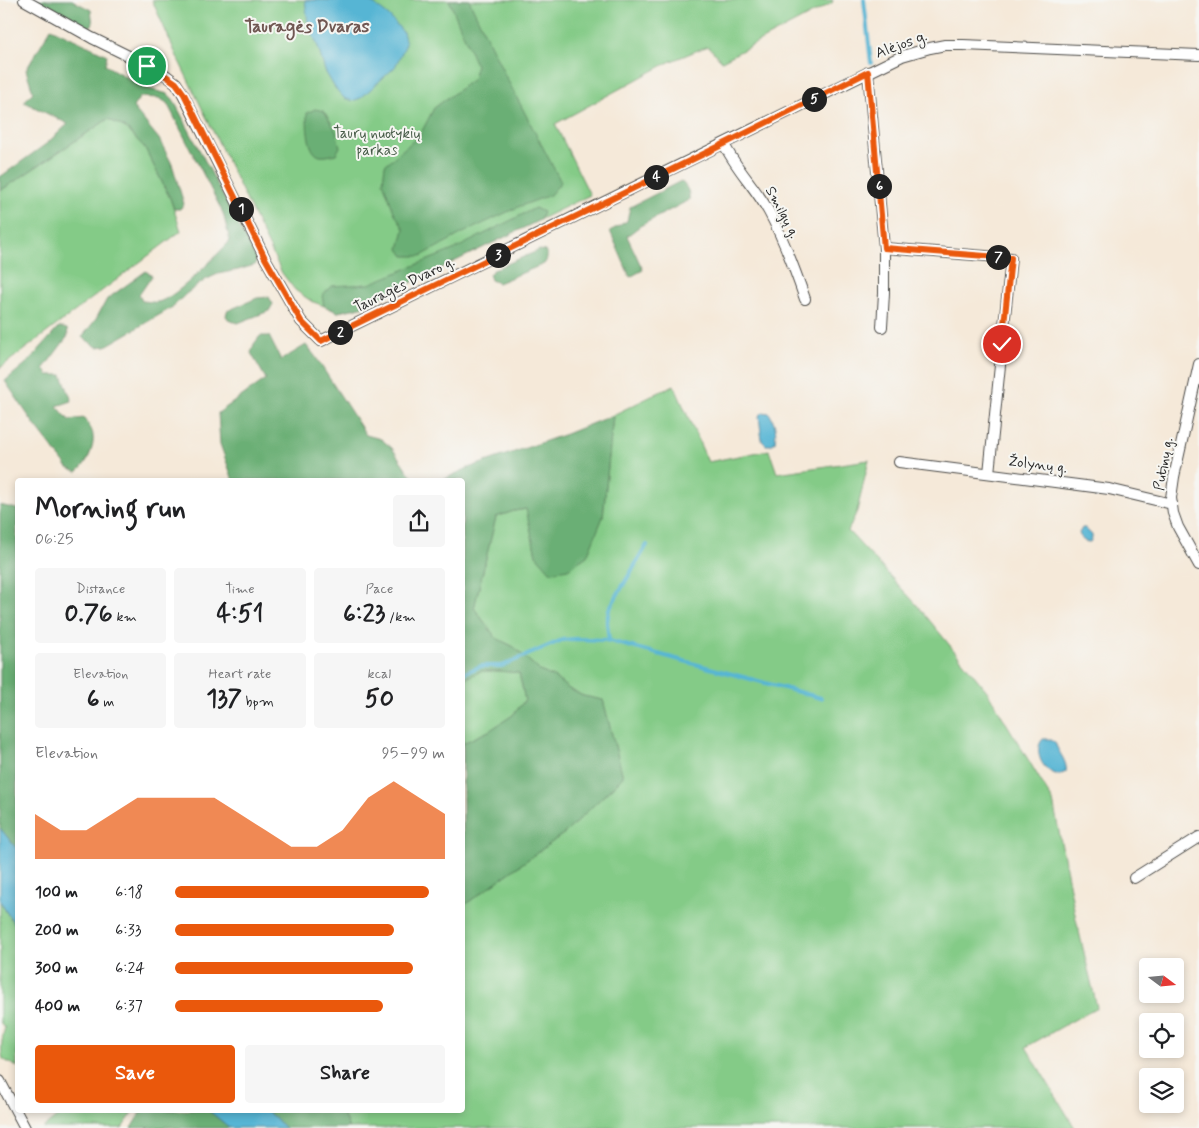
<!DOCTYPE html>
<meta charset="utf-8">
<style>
:root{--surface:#fff;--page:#f6f6f6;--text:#202124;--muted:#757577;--accent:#ea580c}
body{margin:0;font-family:Mynerve,sans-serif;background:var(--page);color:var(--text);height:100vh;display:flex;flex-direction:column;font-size:19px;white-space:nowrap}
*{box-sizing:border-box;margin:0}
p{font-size:16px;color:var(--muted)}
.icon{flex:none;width:28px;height:28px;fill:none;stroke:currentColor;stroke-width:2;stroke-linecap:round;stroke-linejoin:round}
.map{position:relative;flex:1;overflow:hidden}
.details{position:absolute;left:15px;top:478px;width:450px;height:635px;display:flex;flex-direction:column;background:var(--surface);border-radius:5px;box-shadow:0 2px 8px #0003}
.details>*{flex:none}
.needle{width:32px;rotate:106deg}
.fabs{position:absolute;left:1139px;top:958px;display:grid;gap:10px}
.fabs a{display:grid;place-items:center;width:45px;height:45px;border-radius:5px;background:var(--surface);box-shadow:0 2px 8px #0003;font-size:25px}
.pin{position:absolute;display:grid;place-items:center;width:42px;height:42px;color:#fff;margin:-21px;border:2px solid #fff;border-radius:50%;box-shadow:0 1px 5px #0007}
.km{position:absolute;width:25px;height:25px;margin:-12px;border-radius:50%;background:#222;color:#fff;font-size:14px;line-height:25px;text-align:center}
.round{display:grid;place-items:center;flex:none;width:52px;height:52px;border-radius:5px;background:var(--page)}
.summary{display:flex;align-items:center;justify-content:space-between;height:85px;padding:0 20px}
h1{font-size:28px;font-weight:700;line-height:38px}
.figures{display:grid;grid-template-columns:repeat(3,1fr);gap:8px;height:85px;padding:5px 20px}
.figures div{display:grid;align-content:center;border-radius:5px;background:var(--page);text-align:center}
.figures b{font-size:25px;font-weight:700}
.figures small{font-size:14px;font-weight:400}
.figures p{font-size:14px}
.chart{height:140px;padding:10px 20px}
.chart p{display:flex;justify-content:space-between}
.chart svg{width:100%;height:90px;margin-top:5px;fill:var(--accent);opacity:.7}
.action{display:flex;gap:10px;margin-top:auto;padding:10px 20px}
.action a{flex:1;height:58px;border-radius:5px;background:var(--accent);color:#fff;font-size:20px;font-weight:700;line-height:58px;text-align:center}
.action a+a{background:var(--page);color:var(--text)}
ul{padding:0 20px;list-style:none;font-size:16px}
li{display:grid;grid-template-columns:80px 60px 1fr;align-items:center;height:38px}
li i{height:12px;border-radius:6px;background:var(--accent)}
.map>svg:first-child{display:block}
.green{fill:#84cb87;stroke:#587b59}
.forest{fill:#6baf74;stroke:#4b6d50}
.water{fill:#56b5d4;stroke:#407080}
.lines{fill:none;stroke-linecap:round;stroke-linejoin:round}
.stream{stroke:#56b5d4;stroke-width:4}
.minor-casing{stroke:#494845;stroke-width:12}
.minor{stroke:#fff;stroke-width:10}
.route-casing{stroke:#fff;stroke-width:10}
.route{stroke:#ea580c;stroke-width:6}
.labels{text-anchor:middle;stroke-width:4;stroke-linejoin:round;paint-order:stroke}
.street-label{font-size:15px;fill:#2b2b2b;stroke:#f6f6f2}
.park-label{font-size:15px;fill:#465b47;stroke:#f6f6f2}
.quarter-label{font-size:18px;font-weight:bold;fill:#705752;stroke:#f6f6f2}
</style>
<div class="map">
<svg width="1199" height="1128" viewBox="0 0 1199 1128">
<rect width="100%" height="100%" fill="#f6f6f2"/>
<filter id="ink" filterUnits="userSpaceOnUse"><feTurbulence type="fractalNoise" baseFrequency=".02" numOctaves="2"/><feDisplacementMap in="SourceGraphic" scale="10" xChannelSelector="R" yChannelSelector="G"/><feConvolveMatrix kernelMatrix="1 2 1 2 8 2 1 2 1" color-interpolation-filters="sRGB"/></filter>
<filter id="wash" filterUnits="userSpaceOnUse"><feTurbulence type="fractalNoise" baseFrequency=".0096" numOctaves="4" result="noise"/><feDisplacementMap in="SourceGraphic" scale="20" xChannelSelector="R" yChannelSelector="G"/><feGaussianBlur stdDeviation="1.12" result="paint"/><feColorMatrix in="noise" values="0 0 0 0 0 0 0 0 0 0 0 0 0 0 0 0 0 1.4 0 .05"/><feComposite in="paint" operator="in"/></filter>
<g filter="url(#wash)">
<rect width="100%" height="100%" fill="#f5e9d9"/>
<g class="green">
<polygon points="152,0 833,0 832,3 722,61 708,46 669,62 555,124 590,195 361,307 338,312 324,306 311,301 295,290 282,273 179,61"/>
<polygon points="108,119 126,128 145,148 170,198 181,231 0,368 0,191"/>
<polygon points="674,385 708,462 769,450 777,473 869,460 857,511 848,531 917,605 987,691 1053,801 1076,919 1097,1007 1026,1047 1075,1128 349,1128 341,1110 462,1110 463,906 566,832 623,777 603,700 583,696 569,689 555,678 540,671 514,647 496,638 474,608 496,517 514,511 527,509 536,555 603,517 613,415"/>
<polygon points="481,671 500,671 519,673 525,700 513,715 489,731 463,743 462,680"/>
<path d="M0,901l7,12 10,14v140c-4,-3 -10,-5 -14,-8 -3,-8 -1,-23 2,-31l-5,-6z"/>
<polygon points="84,1110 135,1110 122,1128 43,1128 58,1116 83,1111"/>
</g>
<g class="forest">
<polygon points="37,0 72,0 91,10 93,24 87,29"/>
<polygon points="449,0 469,0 506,77 561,182 550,195 518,207 463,233 421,256 404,256 399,249 404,229 394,212 383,182 385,165 420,135 434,108 473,79 476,65"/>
<path d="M51,28l56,27 -2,10 40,23 23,6 5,5 83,160 -1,6 -17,5 -20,4 -13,6 -19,14 -13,13 -67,39 -9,1 -15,-10 14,-18 11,-20 39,-28 6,5 -13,19 3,6c5,0 11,2 16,1 18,-4 59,-47 72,-61l-7,-28 -56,-110 -8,-5 -19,-1 -7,10 26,32 13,25 12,40 -4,5h-6l-4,-11 -25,-50 -19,-20 -18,-9 -108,72v-14l46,-33 22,-20 -44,-22 9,-10 -7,-22z"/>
<path d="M315,109l9,2 12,20 4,16 -4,7c-5,1 -11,3 -16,2 -13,-3 -13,-32 -13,-43z"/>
<path d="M681,181c6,6 9,11 8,19l-49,26 -13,10 16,34 -13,7 -20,-46 17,-10 3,-14z"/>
<polygon points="535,208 543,212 540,220 361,307 338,312 324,306 322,296 331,286 369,284 453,250"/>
<path d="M540,250l5,1c3,5 3,8 -1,13l-46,19 -7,-3 -2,-6 6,-5z"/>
<polygon points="269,297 273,304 269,311 238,323 230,321 226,316 227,311 257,298"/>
<path d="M59,327l8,2 1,7 -24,32 4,7h14l10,26 -15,5 12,14 15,-2c3,5 9,12 9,18 2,11 -7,30 -16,36l-9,-4 -34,-44 -29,-43 24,-20z"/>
<polygon points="260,336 269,336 281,360 306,345 315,356 366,435 381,439 392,448 414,480 233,480 220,444 218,413 266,379 251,353 254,344"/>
<polygon points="613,415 603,517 587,556 568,569 551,572 536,555 526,509 514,511 496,517 474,608 496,638 514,647 540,671 555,678 569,689 583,696 603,700 623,777 566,832 463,906 463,743 489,731 513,715 525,700 519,673 500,671 481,671 463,680 462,480 442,480 468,468 566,434"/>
<polygon points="0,505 17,509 17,849 0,828"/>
<polygon points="142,1110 208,1110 230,1128 176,1128 173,1127 131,1128"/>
<polygon points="266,1110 341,1110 349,1128 285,1128"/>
</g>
<g class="water">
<polygon points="305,0 365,0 375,5 389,16 403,32 406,44 395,67 361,98 352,101 344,98 335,88 325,71 318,47 308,23"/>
<path d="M763,412l6,1c6,9 8,18 6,29l-4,3h-5l-4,-4 -3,-25z"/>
<path d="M1082,528h3l7,7v4l-2,3c-7,0 -9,-3 -11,-9z"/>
<path d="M1043,739h6l6,3c3,11 13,19 11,30l-7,3c-2,-1 -5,-1 -8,-3 -11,-6 -17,-24 -8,-33z"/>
<polygon points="0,828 17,849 17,927 7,913 0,901"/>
<polygon points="208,1110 266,1110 285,1128 230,1128"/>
</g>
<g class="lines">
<g class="stream">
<polyline points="864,0 871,63"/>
<polyline points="609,641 607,622 609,609 647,545"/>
<polyline points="462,674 481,666 502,666 562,640 575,639 606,640 821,698"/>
</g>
</g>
</g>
<g filter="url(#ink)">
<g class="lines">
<g class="minor-casing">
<g id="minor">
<polyline points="24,0 92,38 163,73 176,83 183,94 265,258 301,321 321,341 902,56 930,48 945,45 963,45 1199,55"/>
<polyline points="868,72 884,248 884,293 882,327"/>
<path d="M724,144c12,25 32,44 45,68 15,27 26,58 36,87"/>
<polyline points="884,248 1011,258 989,473"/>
<polyline points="1199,364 1174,477 1171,498 1173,513 1178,527 1199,565"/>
<polyline points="899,462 1109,489 1172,504"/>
<polyline points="1134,878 1199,837"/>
<polyline points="0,1081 25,1128"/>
</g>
</g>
<use href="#minor" class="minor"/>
</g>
</g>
<g class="lines" filter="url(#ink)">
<g class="route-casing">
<polyline id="route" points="147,66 163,74 176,83 184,94 265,258 301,321 321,341 724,144 868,72 884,248 1011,258 1002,344"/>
</g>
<use href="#route" class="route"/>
</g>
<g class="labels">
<g class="street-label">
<text transform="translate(901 44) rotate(-20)" y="5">Alėjos g.</text>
<text transform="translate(783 212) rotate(62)" y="5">Smilgų g.</text>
<text transform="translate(404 284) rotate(-26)" y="5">Tauragės Dvaro g.</text>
<text transform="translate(1038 464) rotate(7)" y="5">Žolynų g.</text>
<text transform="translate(1163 464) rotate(-80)" y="5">Putinų g.</text>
</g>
<g class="park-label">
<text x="377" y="138">Taurų nuotykių<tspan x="377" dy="17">parkas</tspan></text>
</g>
<g class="quarter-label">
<text x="307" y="32">Tauragės Dvaras</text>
</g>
</g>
</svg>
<div class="fabs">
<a><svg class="needle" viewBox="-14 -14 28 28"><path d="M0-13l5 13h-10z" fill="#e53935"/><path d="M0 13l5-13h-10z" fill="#757577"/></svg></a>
<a><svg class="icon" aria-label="locate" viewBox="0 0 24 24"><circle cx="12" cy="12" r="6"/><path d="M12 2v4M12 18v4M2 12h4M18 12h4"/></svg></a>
<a><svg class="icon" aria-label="layers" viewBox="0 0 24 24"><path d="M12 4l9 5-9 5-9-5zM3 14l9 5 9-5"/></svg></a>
</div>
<div class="pin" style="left:147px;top:66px;background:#1e9e55"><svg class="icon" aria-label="arrive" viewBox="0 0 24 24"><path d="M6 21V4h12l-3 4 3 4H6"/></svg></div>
<div class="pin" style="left:1002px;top:344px;background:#d93025"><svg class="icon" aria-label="check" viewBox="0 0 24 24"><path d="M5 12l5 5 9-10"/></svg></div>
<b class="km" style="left:241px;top:209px">1</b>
<b class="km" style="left:340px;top:332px">2</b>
<b class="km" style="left:498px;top:255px">3</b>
<b class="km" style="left:656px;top:177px">4</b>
<b class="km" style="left:814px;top:99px">5</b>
<b class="km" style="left:879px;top:186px">6</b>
<b class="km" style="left:998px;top:257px">7</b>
<section class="details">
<div class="summary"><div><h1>Morning run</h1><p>06:25</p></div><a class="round"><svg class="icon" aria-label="share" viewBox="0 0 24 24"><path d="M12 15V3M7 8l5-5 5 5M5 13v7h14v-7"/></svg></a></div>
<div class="figures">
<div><p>Distance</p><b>0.76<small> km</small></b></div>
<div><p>Time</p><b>4:51</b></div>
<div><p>Pace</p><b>6:23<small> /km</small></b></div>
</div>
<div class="figures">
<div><p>Elevation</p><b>6<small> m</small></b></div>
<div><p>Heart rate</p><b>137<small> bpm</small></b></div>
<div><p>kcal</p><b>50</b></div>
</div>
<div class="chart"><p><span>Elevation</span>95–99 m</p>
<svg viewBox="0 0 160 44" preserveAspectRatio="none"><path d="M0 44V22L10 30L20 30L30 22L40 14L50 14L60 14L70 14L80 22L90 30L100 38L110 38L120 30L130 14L140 6L150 14L160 22V44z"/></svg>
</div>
<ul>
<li><b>100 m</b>6:18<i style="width:94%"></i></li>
<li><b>200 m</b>6:33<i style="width:81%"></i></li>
<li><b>300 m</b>6:24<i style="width:88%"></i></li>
<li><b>400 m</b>6:37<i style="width:77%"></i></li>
</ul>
<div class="action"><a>Save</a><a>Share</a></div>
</section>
</div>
